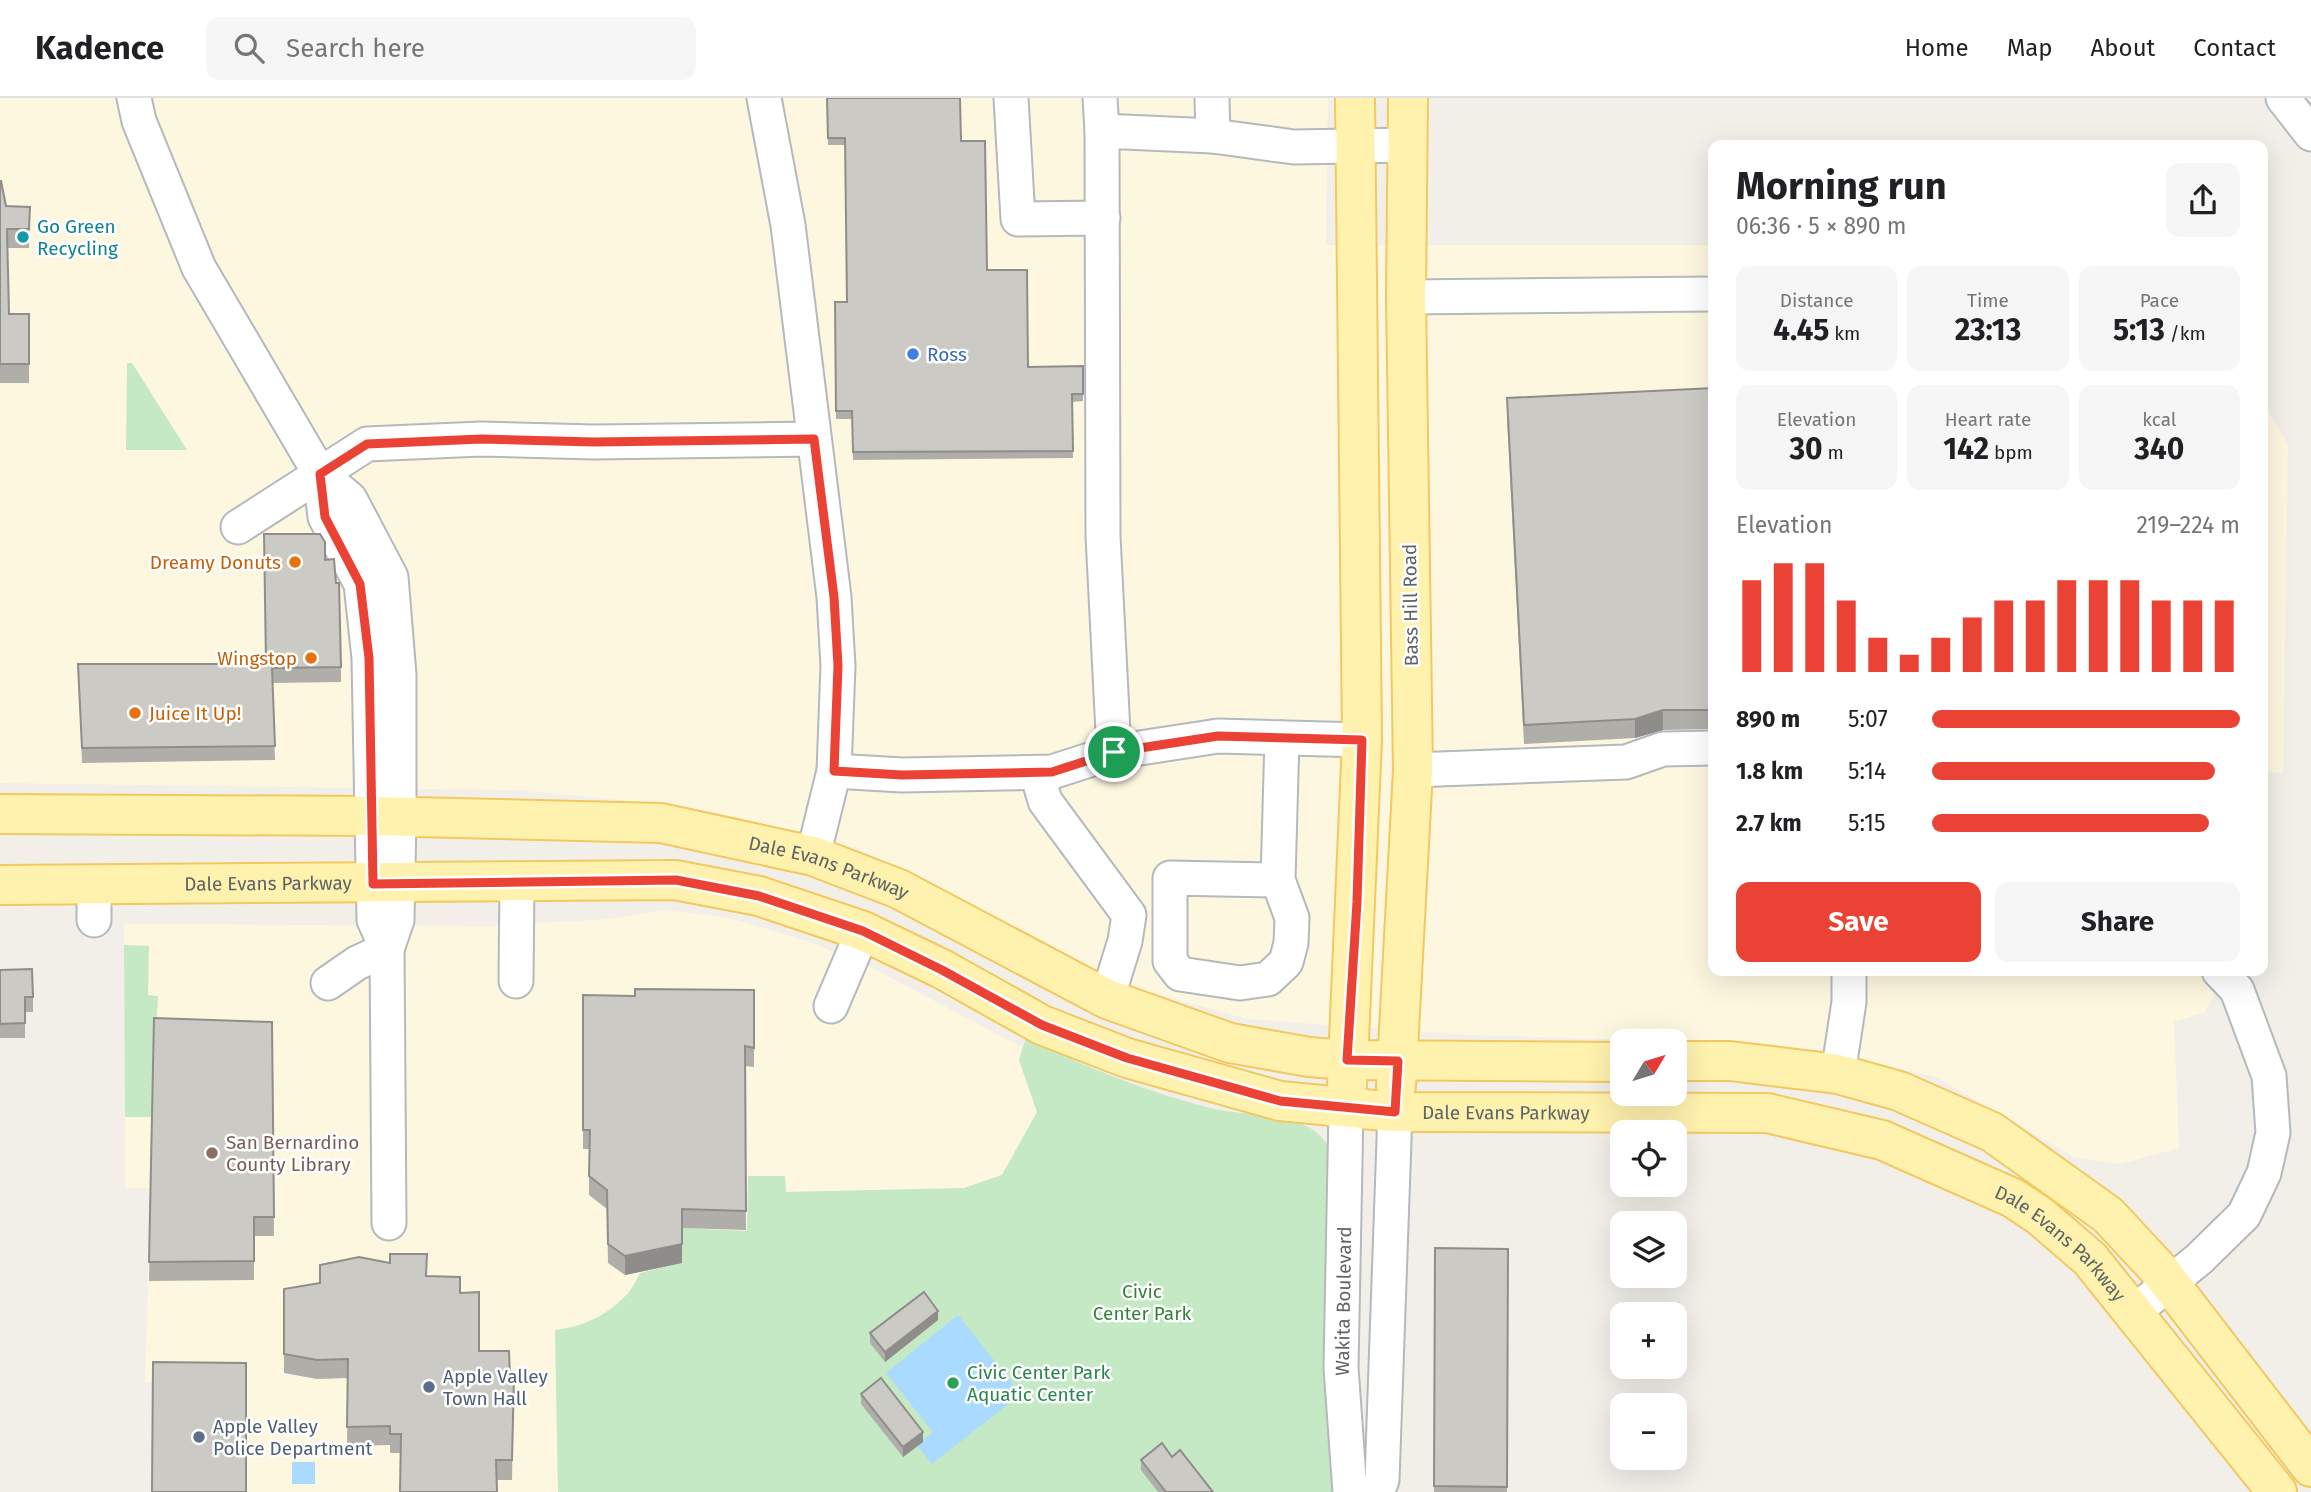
<!DOCTYPE html>
<meta charset="utf-8">
<style>
:root{--surface:#fff;--page:#f6f6f6;--text:#202124;--muted:#757577;--line:#e0e0e0;--accent:#ea4335}
body{margin:0;font-family:"Fira Sans",sans-serif;background:var(--page);color:var(--text);height:100vh;display:flex;flex-direction:column;font-size:26px;white-space:nowrap}
*{box-sizing:border-box;margin:0}
p{font-size:23px;color:var(--muted)}
.icon{flex:none;width:38px;height:38px;fill:none;stroke:currentColor;stroke-width:2;stroke-linecap:round;stroke-linejoin:round}
.map{position:relative;flex:1;overflow:hidden}
.panel{position:absolute;left:1708px;top:42px;width:560px;height:836px;display:flex;flex-direction:column;background:var(--surface);border-radius:14px;box-shadow:0 7px 28px #0002}
.panel>*{flex:none}
.needle{width:46px;rotate:52deg}
.controls{position:absolute;left:1610px;top:931px;display:grid;gap:14px}
.controls a{display:grid;place-items:center;width:77px;height:77px;border-radius:14px;background:var(--surface);box-shadow:0 7px 28px #0002;font-size:35px}
.pin{position:absolute;display:grid;place-items:center;width:60px;height:60px;color:#fff;margin:-30px;border:4px solid #fff;border-radius:50%;box-shadow:0 2px 7px #0007}
.round{display:grid;place-items:center;flex:none;width:74px;height:74px;border-radius:14px;background:var(--page)}
.headline{display:flex;align-items:center;justify-content:space-between;height:119px;padding:0 28px}
h1{font-size:38px;font-weight:700;line-height:52px}
.figures{display:grid;grid-template-columns:repeat(3,1fr);gap:10px;height:119px;padding:7px 28px}
.figures div{display:grid;align-content:center;border-radius:14px;background:var(--page);text-align:center}
.figures b{font-size:30px;font-weight:700}
.figures small{font-size:19px;font-weight:400}
.figures p{font-size:19px}
.chart{height:196px;padding:14px 28px}
.chart p{display:flex;justify-content:space-between}
.chart svg{width:100%;height:126px;margin-top:7px;stroke:var(--accent);stroke-width:6}
.action{display:flex;gap:14px;margin-top:auto;padding:14px 28px}
.action a{flex:1;height:80px;border-radius:14px;background:var(--accent);color:#fff;font-size:28px;font-weight:700;line-height:80px;text-align:center}
.action a+a{background:var(--page);color:var(--text)}
ul{padding:0 28px;list-style:none;font-size:23px}
li{display:grid;grid-template-columns:112px 84px 1fr;align-items:center;height:52px}
li i{height:18px;border-radius:9px;background:var(--accent)}
header{display:flex;align-items:center;gap:42px;box-sizing:border-box;height:98px;padding:0 35px;background:var(--surface);border-bottom:2px solid var(--line)}
header strong{font-size:33px}
nav{display:flex;gap:38px;margin-inline-start:auto;font-size:24px}
.search{width:490px;height:63px;background:var(--page);display:flex;align-items:center;gap:18px;box-sizing:border-box;padding:0 24px;border-radius:14px;color:var(--muted);font-size:26px}
.map>svg:first-child{display:block}
.commercial{fill:#fef7e0}
.green{fill:#c5e8c5}
.water{fill:#aadaff}
.lines{fill:none;stroke-linecap:round;stroke-linejoin:round}
.minor-casing{stroke:#b5b8bc;stroke-width:37}
.major-casing{stroke:#f2c960;stroke-width:42}
.minor{stroke:#fff;stroke-width:33}
.major{stroke:#fff2af;stroke-width:38}
.wall{fill:#afaea9}
.shaded-wall{fill:#8f8d8a}
.building{fill:#cccac5;stroke:#8f8d8a;stroke-width:2}
.route-casing{stroke:#fff;stroke-width:14}
.route{stroke:#ea4335;stroke-width:9}
.culture-dot{fill:#0f9aa8;stroke:#fff;stroke-width:2.5}
.shop-dot{fill:#3f7fe0;stroke:#fff;stroke-width:2.5}
.food-dot{fill:#e8710a;stroke:#fff;stroke-width:2.5}
.education-dot{fill:#8d6e63;stroke:#fff;stroke-width:2.5}
.leisure-dot{fill:#2e9e5b;stroke:#fff;stroke-width:2.5}
.service-dot{fill:#5c6f8a;stroke:#fff;stroke-width:2.5}
.labels{text-anchor:middle;stroke-width:5;stroke-linejoin:round;paint-order:stroke}
.culture-label{font-size:19px;fill:#0d838f;stroke:#fff;text-anchor:start}
.shop-label{font-size:19px;fill:#366cbe;stroke:#fff;text-anchor:start}
.food-label{font-size:19px;fill:#c56008;stroke:#fff;text-anchor:end}
.street-label{font-size:19px;fill:#5f6368;stroke:#fff}
.education-label{font-size:19px;fill:#785e54;stroke:#fff;text-anchor:start}
.park-label{font-size:19px;fill:#348238;stroke:#fff}
.leisure-label{font-size:19px;fill:#27864d;stroke:#fff;text-anchor:start}
.service-label{font-size:19px;fill:#4e5e75;stroke:#fff;text-anchor:start}
</style>
<header>
<strong>Kadence</strong>
<div class="search"><svg class="icon" aria-label="search" viewBox="0 0 24 24"><circle cx="10" cy="10" r="6"/><path d="M15 15l6 6"/></svg>Search here</div>
<nav><a>Home</a><a>Map</a><a>About</a><a>Contact</a></nav>
</header>
<div class="map">
<svg width="2311" height="1394" viewBox="0 0 2311 1394">
<rect width="100%" height="100%" fill="#f1efe8"/>
<g class="commercial">
<polygon points="0,0 1328,0 1326,147 1713,147 1713,873 2226,873 2205,914 2174,924 2179,1050 2120,1066 2074,1059 1936,979 1819,952 1675,946 1675,943 1470,937 1247,921 1125,887 855,749 682,708 517,692 0,685"/>
<polygon points="2263,305 2288,346 2283,676 2263,672"/>
<polygon points="664,812 730,820 810,844 870,869 1022,949 1019,962 1037,1014 1002,1077 964,1090 785,1094 747,1134 682,1130 682,1165 640,1175 629,1194 601,1218 577,1228 555,1232 558,1394 246,1394 246,1285 145,1284 151,1090 125,1090 124,826 491,828 610,821"/>
</g>
<g class="green">
<polygon points="127,265 132,265 187,352 126,352"/>
<polygon points="124,847 149,848 148,897 158,898 152,1019 125,1019"/>
<path d="M1026,940c58,28 118,53 180,69 31,8 77,7 104,21 10,6 17,14 21,24l4,340h-777l-3,-162c34,-3 72,-24 85,-57l42,-10v-35l65,3 1,-55h37l1,16 178,-4 38,-13 35,-63 -18,-52z"/>
</g>
<g class="water">
<polygon points="958,1217 1021,1296 932,1366 917,1347 933,1334 886,1275"/>
<rect x="292" y="1364" width="23" height="22"/>
</g>
<g class="lines">
<g class="minor-casing">
<g id="minor">
<polyline points="134,0 139,23 199,170 320,376 350,401 391,479 399,577 399,719 397,822 387,851 389,1125"/>
<polyline points="764,0 788,127 834,499 838,568 834,673 813,758"/>
<polyline points="1011,0 1018,121 1103,120"/>
<polyline points="1100,0 1102,33"/>
<polyline points="1212,0 1213,38"/>
<polyline points="2283,0 2311,36"/>
<polyline points="1406,199 1713,196"/>
<polyline points="320,376 325,419 361,486 369,560 374,822 387,851"/>
<polyline points="238,429 367,346 481,341 594,344 814,341"/>
<polyline points="1114,654 1103,438 1102,33 1213,38 1294,49 1408,47"/>
<polyline points="1413,672 1626,664 1663,651 1713,650"/>
<polyline points="834,673 902,677 1052,674 1114,654 1218,638 1362,642"/>
<polyline points="1037,675 1045,703 1129,817 1125,843 1107,901"/>
<polyline points="1278,782 1170,780 1170,863 1180,876 1240,885 1268,881 1286,864 1291,845 1292,820 1278,782 1282,640"/>
<polyline points="94,787 94,822"/>
<polyline points="516,883 517,783"/>
<polyline points="328,885 357,865 387,851"/>
<polyline points="831,908 863,833"/>
<polyline points="1838,976 1849,904 1849,873"/>
<polyline points="1346,1011 1341,1270 1350,1394"/>
<polyline points="2134,1214 2199,1161 2244,1117 2264,1075 2273,1035 2269,978 2237,892 2219,873"/>
<polyline points="1377,1394 1382,1382 1395,1014"/>
</g>
</g>
<g class="major-casing">
<g id="major">
<path id="s1" d="M0,716l372,2 289,7 152,33 86,33 208,110 123,44 79,14 38,3 275,2"/>
<path id="s2" d="M0,787l675,-5 84,16 104,35 79,38 100,56 85,33 153,43 115,11 372,1 115,27 131,58 27,18 50,43 187,233"/>
<polyline points="1675,963 1730,963 1838,976 1899,993 1992,1034 2108,1117 2161,1174 2311,1369"/>
<polyline points="1347,988 1362,642 1355,0"/>
<polyline points="1396,988 1413,672 1406,199 1408,0"/>
</g>
</g>
<use href="#minor" class="minor"/>
<use href="#major" class="major"/>
</g>
<g class="wall">
<polygon points="827,0 961,43 987,172 1028,269 1083,268 1083,303 1072,304 1073,360 853,362 852,321 836,321 835,204 847,204 845,47 828,47"/>
<polygon points="0,83 6,108 30,109 29,150 7,150 9,216 29,216 29,285 0,285"/>
<polygon points="1713,290 1713,631 1663,632 1635,640 1524,646 1507,319 1507,300"/>
<polygon points="325,462 341,569 341,584 272,585 275,662 82,665 78,566 266,566"/>
<polygon points="0,872 33,899 33,914 25,914 25,940 0,940"/>
<polygon points="754,892 754,969 745,968 746,1132 682,1130 682,1165 625,1177 608,1165 607,1111 589,1097 589,1051 583,1051 583,897 635,898"/>
<polygon points="154,920 272,924 274,1138 254,1138 254,1182 149,1183"/>
<polygon points="1435,1150 1508,1151 1507,1394 1434,1394"/>
<polygon points="427,1178 460,1195 479,1253 510,1279 514,1279 512,1382 496,1382 400,1355 390,1355 390,1347 347,1348 348,1280 317,1281 284,1275 284,1191 320,1185"/>
<polygon points="938,1222 885,1264 870,1245 870,1235"/>
<polygon points="861,1296 923,1344 903,1359 861,1306"/>
<polygon points="1172,1359 1213,1394 1158,1394 1141,1372 1141,1362"/>
</g>
<g class="shaded-wall">
<polygon points="1663,612 1663,632 1635,640 1635,621"/>
<polygon points="682,1146 682,1165 625,1177 625,1158"/>
<polygon points="938,1213 938,1222 885,1264 885,1254"/>
<polygon points="923,1334 923,1344 903,1359 903,1349"/>
</g>
<g class="building">
<polygon points="827,0 960,0 961,43 985,43 987,172 1027,172 1028,269 1083,268 1083,296 1072,296 1073,353 853,354 852,313 836,313 835,204 847,204 845,40 828,40"/>
<polygon points="0,83 1,83 6,108 30,109 29,131 7,131 9,216 29,216 29,266 0,266"/>
<polygon points="1713,290 1713,612 1663,612 1635,621 1524,627 1507,300"/>
<polygon points="264,436 320,436 325,444 325,462 334,461 336,485 339,485 341,569 272,570 275,648 82,650 78,566 266,566"/>
<polygon points="32,871 33,899 25,899 25,925 0,926 0,872"/>
<polygon points="635,891 754,892 754,950 745,948 746,1113 682,1111 682,1146 625,1158 608,1146 607,1092 589,1078 590,1032 583,1032 583,897 635,898"/>
<polygon points="154,920 272,924 274,1119 254,1119 254,1163 149,1164"/>
<polygon points="1435,1150 1508,1151 1507,1389 1434,1388"/>
<polygon points="390,1156 427,1156 426,1178 460,1179 460,1195 479,1194 479,1253 509,1253 510,1279 514,1279 512,1362 496,1362 497,1394 400,1394 401,1336 390,1336 390,1328 347,1329 348,1261 317,1262 284,1256 284,1191 320,1185 320,1167 359,1159 390,1165"/>
<polygon points="924,1194 938,1213 885,1254 870,1235"/>
<polygon points="153,1264 246,1265 246,1394 152,1394"/>
<polygon points="881,1280 923,1334 903,1349 861,1296"/>
<polygon points="1162,1345 1172,1359 1180,1352 1213,1394 1166,1394 1141,1362"/>
</g>
<g class="lines">
<g class="route-casing">
<polygon id="route" points="481,341 594,344 814,341 834,499 838,568 834,673 902,677 1052,674 1114,654 1218,638 1362,642 1357,804 1347,962 1398,963 1395,1014 1280,1003 1127,960 1042,927 942,872 863,833 759,798 676,782 373,786 369,560 360,486 325,419 320,376 367,346"/>
</g>
<use href="#route" class="route"/>
</g>
<circle class="culture-dot" cx="23" cy="139" r="7"/>
<circle class="shop-dot" cx="913" cy="256" r="7"/>
<g class="food-dot">
<circle cx="295" cy="464" r="7"/>
<circle cx="311" cy="560" r="7"/>
<circle cx="135" cy="615" r="7"/>
</g>
<circle class="education-dot" cx="212" cy="1055" r="7"/>
<circle class="leisure-dot" cx="953" cy="1285" r="7"/>
<g class="service-dot">
<circle cx="429" cy="1289" r="7"/>
<circle cx="199" cy="1339" r="7"/>
</g>
<g class="labels">
<g class="culture-label">
<text x="37" y="135">Go Green<tspan x="37" dy="22">Recycling</tspan></text>
</g>
<g class="shop-label">
<text x="927" y="263">Ross</text>
</g>
<g class="food-label">
<text x="281" y="471">Dreamy Donuts</text>
<text x="297" y="567">Wingstop</text>
<text x="149" y="622" text-anchor="start">Juice It Up!</text>
</g>
<g class="street-label">
<text transform="translate(1410 507) rotate(-91)" y="7">Bass Hill Road</text>
<text dy="7" stroke="none"><textPath href="#s1" startOffset="835">Dale Evans Parkway</textPath></text>
<text dy="7" stroke="none"><textPath href="#s2" startOffset="268">Dale Evans Parkway</textPath></text>
<text dy="7" stroke="none"><textPath href="#s2" startOffset="1549">Dale Evans Parkway</textPath></text>
<text dy="7" stroke="none"><textPath href="#s2" startOffset="2137">Dale Evans Parkway</textPath></text>
<text transform="translate(1343 1203) rotate(-89)" y="7">Wakita Boulevard</text>
</g>
<g class="education-label">
<text x="226" y="1051">San Bernardino<tspan x="226" dy="22">County Library</tspan></text>
</g>
<g class="park-label">
<text x="1142" y="1200">Civic<tspan x="1142" dy="22">Center Park</tspan></text>
</g>
<g class="leisure-label">
<text x="967" y="1281">Civic Center Park<tspan x="967" dy="22">Aquatic Center</tspan></text>
</g>
<g class="service-label">
<text x="443" y="1285">Apple Valley<tspan x="443" dy="22">Town Hall</tspan></text>
<text x="213" y="1335">Apple Valley<tspan x="213" dy="22">Police Department</tspan></text>
</g>
</g>
</svg>
<div class="controls">
<a><svg class="needle" viewBox="-14 -14 28 28"><path d="M0-13l5 13h-10z" fill="#e53935"/><path d="M0 13l5-13h-10z" fill="#757577"/></svg></a>
<a><svg class="icon" aria-label="locate" viewBox="0 0 24 24"><circle cx="12" cy="12" r="6"/><path d="M12 2v4M12 18v4M2 12h4M18 12h4"/></svg></a>
<a><svg class="icon" aria-label="layers" viewBox="0 0 24 24"><path d="M12 4l9 5-9 5-9-5zM3 14l9 5 9-5"/></svg></a>
<a>+</a>
<a>−</a>
</div>
<div class="pin" style="left:1114px;top:654px;background:#1e9e55"><svg class="icon" aria-label="arrive" viewBox="0 0 24 24"><path d="M6 21V4h12l-3 4 3 4H6"/></svg></div>
<section class="panel">
<div class="headline"><div><h1>Morning run</h1><p>06:36 · 5 × 890 m</p></div><a class="round"><svg class="icon" aria-label="share" viewBox="0 0 24 24"><path d="M12 15V3M7 8l5-5 5 5M5 13v7h14v-7"/></svg></a></div>
<div class="figures">
<div><p>Distance</p><b>4.45<small> km</small></b></div>
<div><p>Time</p><b>23:13</b></div>
<div><p>Pace</p><b>5:13<small> /km</small></b></div>
</div>
<div class="figures">
<div><p>Elevation</p><b>30<small> m</small></b></div>
<div><p>Heart rate</p><b>142<small> bpm</small></b></div>
<div><p>kcal</p><b>340</b></div>
</div>
<div class="chart"><p><span>Elevation</span>219–224 m</p>
<svg viewBox="0 0 160 44" preserveAspectRatio="none"><path d="M5 44V12M15 44V6M25 44V6M35 44V19M45 44V32M55 44V38M65 44V32M75 44V25M85 44V19M95 44V19M105 44V12M115 44V12M125 44V12M135 44V19M145 44V19M155 44V19"/></svg>
</div>
<ul>
<li><b>890 m</b>5:07<i style="width:100%"></i></li>
<li><b>1.8 km</b>5:14<i style="width:92%"></i></li>
<li><b>2.7 km</b>5:15<i style="width:90%"></i></li>
</ul>
<div class="action"><a>Save</a><a>Share</a></div>
</section>
</div>
